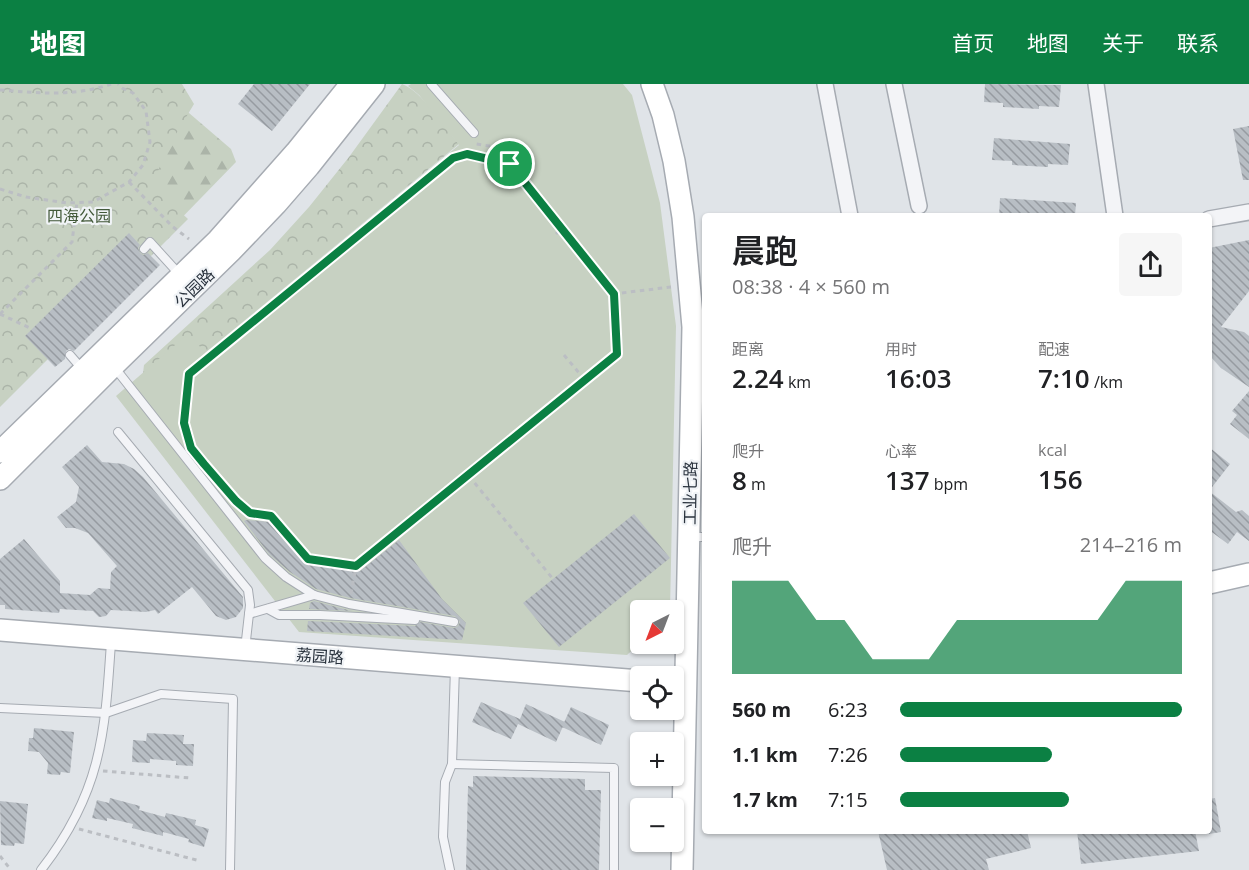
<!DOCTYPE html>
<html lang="zh">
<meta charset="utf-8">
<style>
:root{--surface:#fff;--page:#f6f6f6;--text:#202124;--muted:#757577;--accent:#0b8043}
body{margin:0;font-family:"Open Sans","Noto Sans SC",sans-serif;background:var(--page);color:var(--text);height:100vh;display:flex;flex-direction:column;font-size:22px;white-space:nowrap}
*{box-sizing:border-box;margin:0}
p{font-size:20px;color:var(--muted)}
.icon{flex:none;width:33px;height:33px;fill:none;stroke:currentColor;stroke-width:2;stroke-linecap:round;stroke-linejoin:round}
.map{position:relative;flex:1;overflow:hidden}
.drawer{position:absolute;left:702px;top:129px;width:510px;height:621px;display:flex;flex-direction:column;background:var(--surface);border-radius:6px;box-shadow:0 2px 4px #0004}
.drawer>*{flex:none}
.needle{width:39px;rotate:222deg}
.buttons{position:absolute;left:630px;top:516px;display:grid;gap:12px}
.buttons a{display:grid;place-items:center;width:54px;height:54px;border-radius:6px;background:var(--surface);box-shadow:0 2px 4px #0004;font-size:30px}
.pin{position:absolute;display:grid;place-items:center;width:51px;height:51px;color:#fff;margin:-26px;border:3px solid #fff;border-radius:50%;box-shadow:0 2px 6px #0007}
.round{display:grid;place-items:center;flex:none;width:63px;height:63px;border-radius:6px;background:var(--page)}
.overview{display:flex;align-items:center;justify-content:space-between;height:102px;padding:0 30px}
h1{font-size:33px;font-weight:600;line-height:45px}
.stats{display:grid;grid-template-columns:repeat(3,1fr);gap:9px;height:102px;padding:6px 30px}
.stats div{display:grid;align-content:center}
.stats b{font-size:26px;font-weight:600}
.stats small{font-size:16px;font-weight:400}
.stats p{font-size:16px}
.chart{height:168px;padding:12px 30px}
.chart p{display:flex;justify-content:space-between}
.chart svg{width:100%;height:108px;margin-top:6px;fill:var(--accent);opacity:.7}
ul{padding:0 30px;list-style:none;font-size:20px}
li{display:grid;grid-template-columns:96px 72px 1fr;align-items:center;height:45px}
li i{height:15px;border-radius:8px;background:var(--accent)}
header{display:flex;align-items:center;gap:36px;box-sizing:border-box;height:84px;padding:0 30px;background:var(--accent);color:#fff}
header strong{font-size:28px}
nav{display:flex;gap:33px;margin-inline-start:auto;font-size:21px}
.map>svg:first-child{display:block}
.forest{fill:url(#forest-firs)}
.park{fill:url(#park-crowns)}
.pitch{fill:#c7d1c2}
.building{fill:url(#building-back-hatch)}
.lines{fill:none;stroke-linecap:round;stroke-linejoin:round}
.lane-casing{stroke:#a6abb2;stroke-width:10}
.street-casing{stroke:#a6abb2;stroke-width:18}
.secondary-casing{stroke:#a6abb2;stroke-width:24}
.path{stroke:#bbbec3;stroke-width:3;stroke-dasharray:4.5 4.5;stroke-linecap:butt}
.lane{stroke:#f3f4f7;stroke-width:8}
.street{stroke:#f3f4f7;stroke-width:15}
.secondary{stroke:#fff;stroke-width:21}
.route-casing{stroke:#fff;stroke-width:12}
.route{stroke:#0b8043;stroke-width:8}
.labels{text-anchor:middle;stroke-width:4.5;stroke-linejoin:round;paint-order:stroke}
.park-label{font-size:16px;fill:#425939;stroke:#f0f3f6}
.street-label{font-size:16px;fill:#2a333e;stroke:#f0f3f6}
</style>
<header>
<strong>地图</strong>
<nav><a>首页</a><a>地图</a><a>关于</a><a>联系</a></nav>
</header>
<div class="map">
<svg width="1249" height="786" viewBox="0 0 1249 786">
<defs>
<pattern id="forest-firs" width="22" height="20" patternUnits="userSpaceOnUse" patternTransform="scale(1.5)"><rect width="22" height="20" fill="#c7d1c2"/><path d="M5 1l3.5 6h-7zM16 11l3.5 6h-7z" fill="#abb4a8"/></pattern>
<pattern id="park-crowns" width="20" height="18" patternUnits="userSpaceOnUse" patternTransform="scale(1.5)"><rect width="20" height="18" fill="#c7d1c2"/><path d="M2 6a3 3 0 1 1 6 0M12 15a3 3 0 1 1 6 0" fill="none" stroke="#abb4a8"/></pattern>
<pattern id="building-back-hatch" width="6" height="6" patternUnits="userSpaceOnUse" patternTransform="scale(1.5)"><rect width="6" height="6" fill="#b8bec4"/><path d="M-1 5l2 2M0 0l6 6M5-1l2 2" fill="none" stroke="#969ba1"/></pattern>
</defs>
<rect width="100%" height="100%" fill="#e0e4e8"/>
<polygon class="forest" points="182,23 231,65 236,78 165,151 0,160"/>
<g class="park">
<polygon points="0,0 182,0 194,20 167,65 152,102 188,135 0,323"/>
<path d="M402,0c20,7 43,44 57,60l-254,209 -62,20 1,-8 126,-115 39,-43 40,-50z"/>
</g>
<polygon class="pitch" points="411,0 623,0 632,11 660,119 676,242 670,526 640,526 640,559 627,571 299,548 116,312 189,249 205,269 459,61 419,11 408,2"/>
<g class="building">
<polygon points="254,0 310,0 272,47 238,20"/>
<polygon points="985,0 1061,1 1059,23 1039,22 1039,25 1003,23 1003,19 984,18"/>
<polygon points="1249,42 1249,96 1243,96 1233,45"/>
<polygon points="994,54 1070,60 1068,81 1048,80 1048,83 1012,81 1012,77 992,76"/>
<polygon points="1000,114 1076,119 1075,132 999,132"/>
<polygon points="129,149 140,161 138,164 140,169 143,171 148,169 160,181 74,267 69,265 66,267 65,275 55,283 25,252"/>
<polygon points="1249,156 1249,207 1221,243 1244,248 1249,252 1249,303 1221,284 1209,271 1209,164"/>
<polygon points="1249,307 1249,355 1230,340 1237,331 1232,327"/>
<polygon points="87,361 102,378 124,380 134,385 143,393 243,513 243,524 236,533 226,536 216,532 192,503 158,530 155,526 146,528 111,526 106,532 99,533 93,527 60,525 59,529 5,525 5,521 0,521 0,475 24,455 60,497 60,509 90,511 98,504 110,505 111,488 117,482 88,449 75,444 66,444 57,433 76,418 79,403 62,383"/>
<polygon points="1209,363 1230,380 1209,407 1236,428 1242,426 1249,432 1249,457 1237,448 1228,460 1209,446"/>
<polygon points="634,430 670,474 559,563 523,519"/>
<polygon points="246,436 272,438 307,479 360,487 399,456 442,515 466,539 462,556 307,547 308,537 415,542 420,538 454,544 458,542 460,538 455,532 350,514 316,505 290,488 269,470 244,437"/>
<polygon points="314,517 348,526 353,527 309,525 310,519"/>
<polygon points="481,618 520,635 526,620 565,638 556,658 518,640 511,655 472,638"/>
<polygon points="571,623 609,641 601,661 562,643"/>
<polygon points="34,644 74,648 70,689 61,688 60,691 47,690 48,679 39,668 28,667 29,654 33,654"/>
<polygon points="147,649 184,651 183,660 194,660 193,682 176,681 176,677 150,675 150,679 132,678 133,656 146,657"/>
<polygon points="473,692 585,695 585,706 601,706 599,786 466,786 468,702 473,703"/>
<polygon points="110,714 140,722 139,726 165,733 166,729 196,736 195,741 209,745 204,763 188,758 189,755 163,748 163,752 132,744 133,740 107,734 107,737 92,734 97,716 109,719"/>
<polygon points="1215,714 1221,748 1209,750 1209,715"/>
<polygon points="0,717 28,720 24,760 15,759 14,762 1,761"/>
<polygon points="878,747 1027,747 1031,764 986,775 989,786 887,786"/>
<polygon points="1077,747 1195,747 1199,767 1081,780"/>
</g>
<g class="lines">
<g class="lane-casing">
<g id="lane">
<polyline points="431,0 474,49"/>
<polyline points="144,165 150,158 180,191"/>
<polyline points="70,271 83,286"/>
<polyline points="115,284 265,474 286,493 314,511 349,520 454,538"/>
<polyline points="118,348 248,506 250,521 245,565"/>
<polyline points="690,453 705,453"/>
<polyline points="268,525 279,531 320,531 415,536"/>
<polyline points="249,530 314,511"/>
<polyline points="0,624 106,629 161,610 233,615 230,786"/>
<polyline points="452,680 614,684 614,786"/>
<path d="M41,786c60,-77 64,-135 70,-228"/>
<polyline points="450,786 443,753 445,698 452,680 455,583"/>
</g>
</g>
<g class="street-casing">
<g id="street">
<polyline points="825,0 850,132"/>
<polyline points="894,0 919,122"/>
<polyline points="1096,0 1115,132"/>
<polyline points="1209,135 1249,128"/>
</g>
</g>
<g class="secondary-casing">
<g id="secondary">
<polyline points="652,0 663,31 674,77 683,133 693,243 682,786"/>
<polyline points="0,368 218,156 296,68 351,0"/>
<polyline points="0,395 113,282 231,167 276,120 309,82 374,0"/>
<polyline points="1209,499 1249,490"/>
<polyline points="0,546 640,597"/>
</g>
</g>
<g class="path">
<path d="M0,6c38,3 74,7 111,-6"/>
<polyline points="129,98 173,143 189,155"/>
<polyline points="0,105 26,113 67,119 93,118 129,98 143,81 150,58 146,27 133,9 122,4 118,0"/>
<polyline points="556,150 561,145"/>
<polyline points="613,210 671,203"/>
<polyline points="0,230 72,158 77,118"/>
<polyline points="0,230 32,245"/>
<polyline points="564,271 585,296"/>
<polyline points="189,359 184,338 189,290 453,74 467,70 508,80"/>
<polyline points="469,392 553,495"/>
<polyline points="234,415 250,429 271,432 308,475 356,482 617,270 613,210 496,63 476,60"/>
<polyline points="351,510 356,482"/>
<polyline points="103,687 190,694"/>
<polyline points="79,745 200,777"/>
<polyline points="0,772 11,786"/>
</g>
<use href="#lane" class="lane"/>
<use href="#street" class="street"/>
<use href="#secondary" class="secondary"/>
</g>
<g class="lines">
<g class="route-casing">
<polygon id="route" points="467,70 510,80 614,210 617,270 356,482 308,475 271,432 250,429 236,417 204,380 191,364 184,339 189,290 453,74"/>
</g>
<use href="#route" class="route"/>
</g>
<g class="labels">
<g class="park-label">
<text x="79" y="138">四海公园</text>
</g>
<g class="street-label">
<text transform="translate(194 204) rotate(-44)" y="6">公园路</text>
<text transform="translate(690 409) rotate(-89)" y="6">工业七路</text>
<text transform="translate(320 572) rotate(4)" y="6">荔园路</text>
</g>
</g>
</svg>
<div class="buttons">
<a><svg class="needle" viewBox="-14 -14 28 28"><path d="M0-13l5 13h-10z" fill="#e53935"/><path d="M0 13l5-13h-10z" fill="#757577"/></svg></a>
<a><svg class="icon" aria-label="locate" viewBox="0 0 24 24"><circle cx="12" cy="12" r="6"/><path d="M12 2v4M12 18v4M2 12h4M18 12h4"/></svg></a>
<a>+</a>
<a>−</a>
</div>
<div class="pin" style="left:510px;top:80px;background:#1e9e55"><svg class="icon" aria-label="arrive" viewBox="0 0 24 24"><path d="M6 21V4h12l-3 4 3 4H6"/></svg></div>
<section class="drawer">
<div class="overview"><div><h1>晨跑</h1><p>08:38 · 4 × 560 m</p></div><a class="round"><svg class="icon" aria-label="share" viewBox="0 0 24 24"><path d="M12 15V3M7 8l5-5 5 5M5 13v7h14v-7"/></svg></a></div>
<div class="stats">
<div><p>距离</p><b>2.24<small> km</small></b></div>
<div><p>用时</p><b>16:03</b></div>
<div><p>配速</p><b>7:10<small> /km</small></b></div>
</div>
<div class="stats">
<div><p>爬升</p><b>8<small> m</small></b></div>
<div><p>心率</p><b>137<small> bpm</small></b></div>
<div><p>kcal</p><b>156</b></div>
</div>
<div class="chart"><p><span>爬升</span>214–216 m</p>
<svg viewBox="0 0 160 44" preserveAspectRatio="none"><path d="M0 44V6L10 6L20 6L30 22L40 22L50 38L60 38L70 38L80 22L90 22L100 22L110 22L120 22L130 22L140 6L150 6L160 6V44z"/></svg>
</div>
<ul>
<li><b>560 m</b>6:23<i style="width:100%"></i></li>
<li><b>1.1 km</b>7:26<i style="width:54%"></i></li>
<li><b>1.7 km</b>7:15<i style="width:60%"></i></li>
</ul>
</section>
</div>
